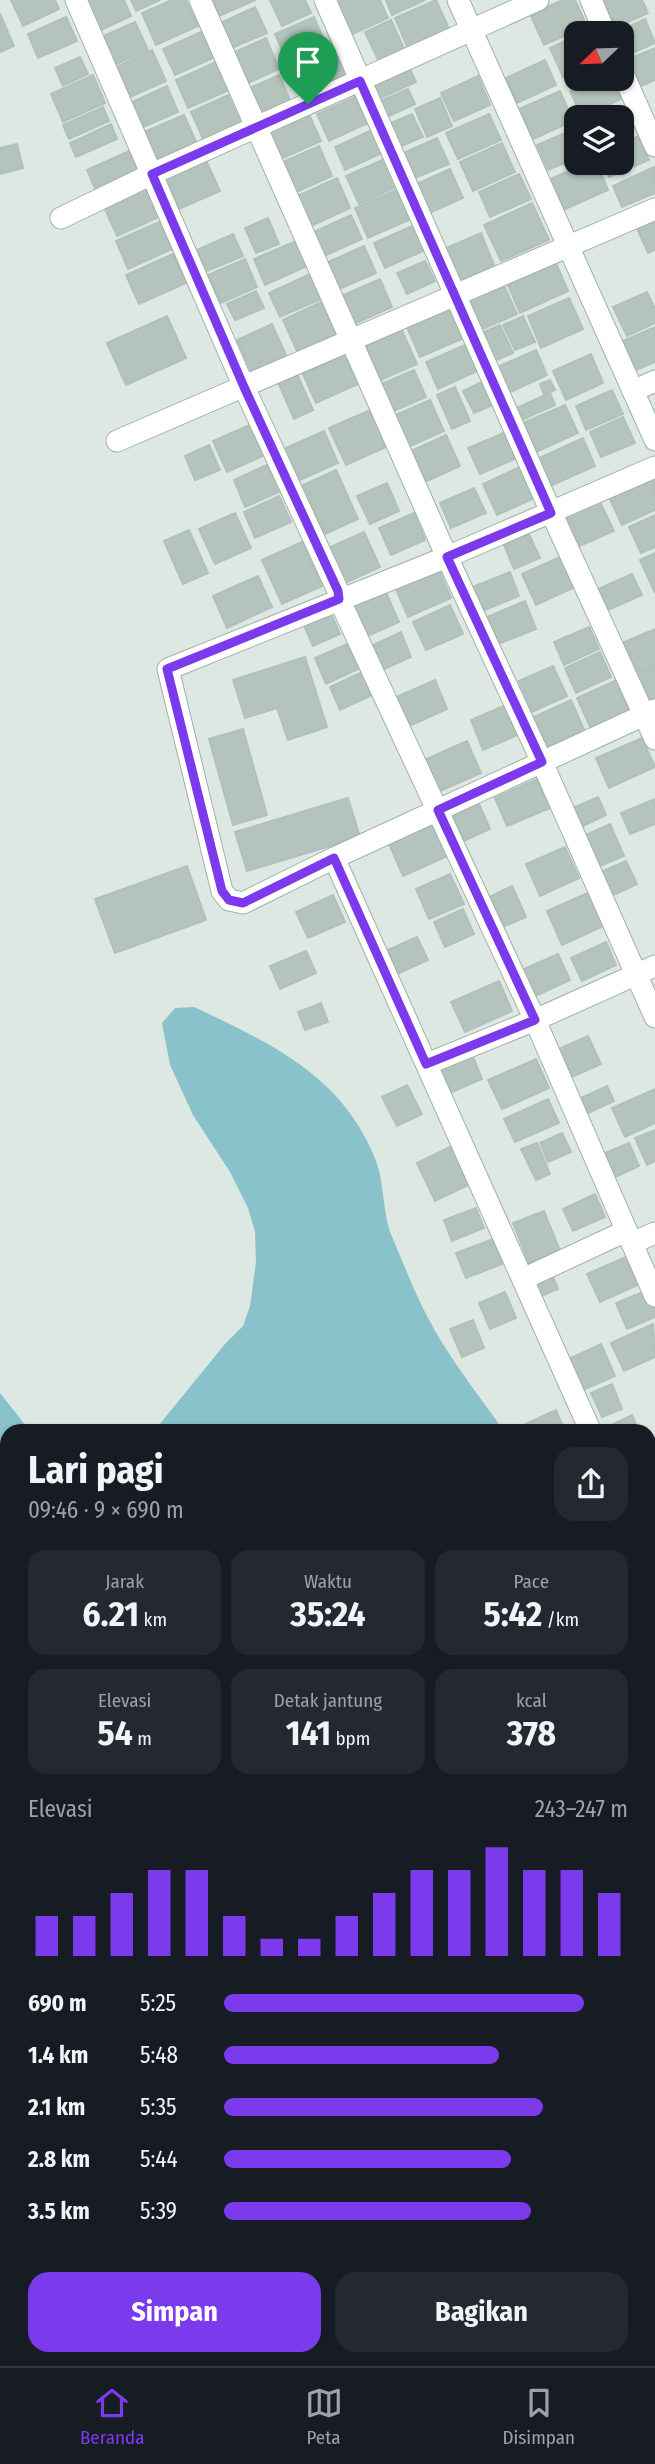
<!DOCTYPE html>
<html lang="id">
<meta charset="utf-8">
<style>
:root{--surface:#171b24;--page:#242831;--text:#f1f3f6;--muted:#9ea1a6;--line:#363941;--accent:#7c3aed}
body{margin:0;font-family:"Fira Sans Condensed",sans-serif;background:var(--page);color:var(--text);height:100vh;display:flex;flex-direction:column;font-size:26px;white-space:nowrap}
*{box-sizing:border-box;margin:0}
p{font-size:23px;color:var(--muted)}
.icon{flex:none;width:38px;height:38px;fill:none;stroke:currentColor;stroke-width:2;stroke-linecap:round;stroke-linejoin:round}
.map{position:relative;flex:1;overflow:hidden}
.side{position:absolute;left:0px;top:1424px;width:656px;height:942px;display:flex;flex-direction:column;background:var(--surface);border-radius:21px 21px 0 0;box-shadow:0 2px 5px #0004}
.side>*{flex:none}
.needle{width:46px;rotate:247deg}
.tools{position:absolute;left:564px;top:21px;display:grid;gap:14px}
.tools a{display:grid;place-items:center;width:70px;height:70px;border-radius:14px;background:var(--surface);box-shadow:0 2px 5px #0004;font-size:35px}
.pin{position:absolute;display:grid;place-items:center;width:60px;height:60px;color:#fff;margin:-72px -30px;border-radius:50% 50% 50% 0;rotate:-45deg;box-shadow:0 0 7px #0007}
.pin .icon{rotate:45deg}
.round{display:grid;place-items:center;flex:none;width:74px;height:74px;border-radius:21px;background:var(--page)}
.summary{display:flex;align-items:center;justify-content:space-between;height:119px;padding:0 28px}
h1{font-size:38px;font-weight:700;line-height:52px}
.metrics{display:grid;grid-template-columns:repeat(3,1fr);gap:10px;height:119px;padding:7px 28px}
.metrics div{display:grid;align-content:center;border-radius:18px;background:var(--page);text-align:center}
.metrics b{font-size:35px;font-weight:700}
.metrics small{font-size:19px;font-weight:400}
.metrics p{font-size:19px}
.chart{height:196px;padding:14px 28px}
.chart p{display:flex;justify-content:space-between}
.chart svg{width:100%;height:126px;margin-top:7px;stroke:var(--accent);stroke-width:6}
.button{display:flex;gap:14px;margin-top:auto;padding:14px 28px}
.button a{flex:1;height:80px;border-radius:21px;background:var(--accent);color:#fff;font-size:28px;font-weight:700;line-height:80px;text-align:center}
.button a+a{background:var(--page);color:var(--text)}
ul{padding:0 28px;list-style:none;font-size:23px}
li{display:grid;grid-template-columns:112px 84px 1fr;align-items:center;height:52px}
li i{height:18px;border-radius:9px;background:var(--accent)}
.menu{display:flex;justify-content:space-around;align-items:center;height:98px;border-top:2px solid var(--line);background:var(--surface);font-size:19px;color:var(--muted)}
.menu a{display:grid;justify-items:center;gap:4px}
.menu .selected{color:var(--accent)}
.map>svg:first-child{display:block}
.water{fill:#89c2ca}
.building{fill:#b4c3bc;stroke:#b1c1ba;stroke-width:2}
.lines{fill:none;stroke-linecap:round;stroke-linejoin:round}
.minor-casing{stroke:#a2afaa;stroke-width:23}
.minor{stroke:#fff;stroke-width:21}
.route-casing{stroke:#fff;stroke-width:14}
.route{stroke:#7c3aed;stroke-width:9}
</style>
<div class="map">
<svg width="655" height="2366" viewBox="0 0 655 2366">
<rect width="100%" height="100%" fill="#dee8e3"/>
<g class="water">
<path d="M194,1007c77,36 150,70 182,154 9,24 6,53 17,78 11,26 21,52 34,77 21,41 51,78 77,115h-350l71,-87 18,-18 7,-20 6,-44 -1,-30 -7,-24 -18,-36 -37,-57 -23,-50 -8,-42 13,-15z"/>
<polygon points="0,1393 30,1431 7,1432 7,1484 0,1491"/>
<polygon points="7,1544 7,1655 0,1661 0,1550"/>
<polygon points="649,1920 655,1925 655,2086 649,2082"/>
</g>
<g class="building">
<polygon points="11,0 55,0 59,9 23,26"/>
<polygon points="83,0 124,0 131,16 97,32"/>
<polygon points="131,0 160,0 136,11"/>
<polygon points="172,0 186,0 198,26 156,45 142,13"/>
<polygon points="204,0 256,0 212,19"/>
<polygon points="270,0 305,0 311,13 282,26"/>
<polygon points="342,0 380,0 388,18 346,37 332,4"/>
<polygon points="386,0 425,0 392,15"/>
<polygon points="436,0 451,33 409,51 395,18"/>
<polygon points="563,0 575,0 587,26 544,45 530,14"/>
<polygon points="602,0 642,0 648,13 615,28"/>
<polygon points="255,7 267,33 225,51 214,26"/>
<polygon points="0,14 14,46 0,52"/>
<polygon points="66,17 77,41 38,58 28,34"/>
<polygon points="314,17 327,48 289,65 275,34"/>
<polygon points="645,19 655,43 628,55 621,41 621,33 617,32"/>
<polygon points="391,20 405,51 379,62 365,32"/>
<polygon points="135,22 148,50 114,65 101,37"/>
<polygon points="203,31 215,57 175,75 163,49"/>
<polygon points="576,36 576,71 563,77 550,48"/>
<polygon points="266,38 279,69 241,86 228,55"/>
<polygon points="655,48 655,80 639,87 627,60"/>
<polygon points="152,50 166,81 128,98 114,68"/>
<polygon points="337,51 348,76 305,95 294,70"/>
<polygon points="80,57 88,74 63,86 55,68"/>
<polygon points="545,60 556,85 517,103 506,78"/>
<polygon points="216,62 229,90 188,108 176,80"/>
<polygon points="407,62 416,82 374,101 365,80"/>
<polygon points="93,75 105,103 63,122 51,94"/>
<polygon points="279,75 290,100 259,114 248,89"/>
<polygon points="478,76 490,105 454,121 441,93"/>
<polygon points="596,79 611,79 621,99 582,117 570,91"/>
<polygon points="167,86 178,112 141,128 130,103"/>
<polygon points="408,89 415,104 385,118 378,102"/>
<polygon points="560,91 573,121 533,139 519,109"/>
<polygon points="228,95 241,124 204,141 191,112"/>
<polygon points="357,96 368,123 329,141 317,114"/>
<polygon points="440,98 452,126 427,137 415,109"/>
<polygon points="103,107 109,121 69,139 63,125"/>
<polygon points="307,110 321,141 274,162 260,130"/>
<polygon points="622,110 630,130 621,134 621,117 605,117"/>
<polygon points="412,114 423,137 397,148 386,125"/>
<polygon points="489,114 501,140 458,159 446,133"/>
<polygon points="184,115 197,144 157,162 144,132"/>
<polygon points="111,124 117,139 76,157 70,143"/>
<polygon points="372,130 382,153 345,170 335,147"/>
<polygon points="572,130 576,139 576,158 548,170 537,145"/>
<polygon points="638,136 649,160 609,177 603,163 621,163 621,144"/>
<polygon points="437,138 449,164 410,180 399,155"/>
<polygon points="502,143 515,172 473,191 460,162"/>
<polygon points="17,144 23,168 0,174 0,148"/>
<polygon points="319,146 332,176 290,195 276,165"/>
<polygon points="129,151 141,177 98,196 87,170"/>
<polygon points="204,156 220,191 179,209 164,175"/>
<polygon points="382,160 394,188 359,204 346,176"/>
<polygon points="587,163 597,163 608,190 561,211 548,180"/>
<polygon points="654,167 655,193 622,207 613,186"/>
<polygon points="450,169 463,198 427,214 414,185"/>
<polygon points="519,174 531,199 490,217 479,192"/>
<polygon points="337,178 350,208 307,228 293,198"/>
<polygon points="148,185 161,216 117,236 103,205"/>
<polygon points="398,189 411,219 368,238 355,208"/>
<polygon points="532,203 549,240 501,261 484,225"/>
<polygon points="351,215 362,239 324,256 314,232"/>
<polygon points="655,215 655,250 648,253 635,224"/>
<polygon points="268,218 279,244 256,253 245,228"/>
<polygon points="159,222 172,249 128,269 116,241"/>
<polygon points="414,225 425,250 385,268 374,243"/>
<polygon points="481,233 494,265 456,282 442,250"/>
<polygon points="233,234 243,256 207,271 197,250"/>
<polygon points="296,241 307,266 265,285 254,259"/>
<polygon points="364,246 376,273 337,290 326,263"/>
<polygon points="173,254 186,283 139,304 126,275"/>
<polygon points="553,256 568,291 520,313 505,278"/>
<polygon points="245,259 257,287 221,303 208,275"/>
<polygon points="425,261 435,281 407,294 397,273"/>
<polygon points="310,274 321,299 280,317 269,293"/>
<polygon points="380,279 392,307 352,325 339,297"/>
<polygon points="501,279 517,314 478,331 463,297"/>
<polygon points="256,291 264,308 235,320 227,304"/>
<polygon points="647,292 655,309 655,323 627,336 613,307"/>
<polygon points="569,298 583,329 541,348 528,316"/>
<polygon points="321,302 335,334 297,351 283,320"/>
<polygon points="449,306 464,338 420,357 406,325"/>
<polygon points="167,316 186,358 126,385 107,343"/>
<polygon points="523,316 535,342 515,350 503,325"/>
<polygon points="398,322 417,364 376,382 357,341"/>
<polygon points="272,324 286,355 251,371 237,340"/>
<polygon points="500,325 513,353 492,362 479,334"/>
<polygon points="655,327 655,362 636,370 623,341"/>
<polygon points="465,345 477,371 438,389 426,362"/>
<polygon points="536,350 547,375 506,394 495,368"/>
<polygon points="591,354 603,383 566,400 553,371"/>
<polygon points="346,355 358,384 316,403 303,374"/>
<polygon points="414,370 426,397 389,413 377,386"/>
<polygon points="296,372 313,410 294,419 277,380"/>
<polygon points="550,380 555,390 544,395 540,384"/>
<polygon points="484,381 495,404 474,413 463,391"/>
<polygon points="455,387 470,421 452,429 437,395"/>
<polygon points="612,390 623,414 586,430 576,406"/>
<polygon points="550,393 555,405 522,420 516,408"/>
<polygon points="430,400 444,431 404,449 391,417"/>
<polygon points="565,405 578,433 536,452 523,423"/>
<polygon points="377,407 393,444 346,465 329,428"/>
<polygon points="623,417 635,443 601,457 590,432"/>
<polygon points="254,423 267,454 227,472 213,441"/>
<polygon points="324,431 338,463 300,480 286,448"/>
<polygon points="506,432 517,458 480,474 468,448"/>
<polygon points="446,435 460,466 425,482 411,451"/>
<polygon points="583,438 595,466 548,487 535,460"/>
<polygon points="209,445 220,470 195,480 185,456"/>
<polygon points="271,463 283,490 245,507 234,480"/>
<polygon points="524,465 539,496 497,515 483,484"/>
<polygon points="336,470 358,519 325,534 303,485"/>
<polygon points="654,479 655,510 622,525 610,499"/>
<polygon points="387,483 399,511 370,524 357,496"/>
<polygon points="474,488 486,513 451,528 440,503"/>
<polygon points="279,496 291,522 255,538 244,512"/>
<polygon points="601,504 614,531 577,547 565,520"/>
<polygon points="235,513 251,548 215,564 199,529"/>
<polygon points="414,513 425,540 391,555 379,528"/>
<polygon points="655,515 655,547 641,553 629,527"/>
<polygon points="189,530 208,573 183,584 164,541"/>
<polygon points="364,532 380,567 341,585 326,549"/>
<polygon points="529,534 540,558 514,569 504,545"/>
<polygon points="302,542 322,586 282,604 262,560"/>
<polygon points="655,553 655,593 640,560"/>
<polygon points="562,556 575,587 536,605 522,574"/>
<polygon points="438,568 451,598 408,617 395,587"/>
<polygon points="510,572 519,596 480,612 470,588"/>
<polygon points="632,574 642,595 608,610 598,589"/>
<polygon points="258,576 272,607 227,628 213,596"/>
<polygon points="384,588 399,622 365,637 350,604"/>
<polygon points="525,601 536,629 498,644 487,617"/>
<polygon points="450,605 463,634 426,650 413,622"/>
<polygon points="328,607 340,634 313,646 301,619"/>
<polygon points="589,627 599,649 564,665 554,642"/>
<polygon points="655,629 655,666 636,675 622,643"/>
<polygon points="401,632 411,657 380,671 369,647"/>
<polygon points="347,644 358,669 326,684 315,658"/>
<polygon points="600,652 611,677 576,693 565,668"/>
<polygon points="305,657 327,727 288,740 277,708 245,718 233,680"/>
<polygon points="553,666 567,696 532,712 519,681"/>
<polygon points="655,668 655,700 647,703 635,676"/>
<polygon points="362,672 372,695 340,710 330,687"/>
<polygon points="435,680 447,709 405,728 392,699"/>
<polygon points="617,680 631,711 591,729 577,698"/>
<polygon points="571,700 585,732 548,749 534,717"/>
<polygon points="508,704 520,734 483,750 471,720"/>
<polygon points="243,729 267,815 233,825 209,739"/>
<polygon points="642,738 655,767 609,788 596,758"/>
<polygon points="467,741 481,773 438,792 424,760"/>
<polygon points="537,779 550,808 507,826 495,798"/>
<polygon points="598,797 606,815 581,827 573,808"/>
<polygon points="348,798 360,837 247,871 235,832"/>
<polygon points="655,799 655,824 630,834 621,813"/>
<polygon points="479,804 490,829 464,841 453,815"/>
<polygon points="434,824 448,856 403,876 389,844"/>
<polygon points="610,824 624,856 595,868 581,837"/>
<polygon points="565,847 579,878 540,896 526,864"/>
<polygon points="626,861 637,884 607,898 596,874"/>
<polygon points="187,866 206,920 115,953 95,899"/>
<polygon points="450,874 464,904 429,919 416,889"/>
<polygon points="512,886 526,917 500,928 487,898"/>
<polygon points="594,890 608,924 562,945 547,911"/>
<polygon points="333,895 345,922 308,938 296,912"/>
<polygon points="463,909 474,934 445,947 434,922"/>
<polygon points="417,937 428,960 391,977 381,953"/>
<polygon points="606,942 616,965 582,981 571,958"/>
<polygon points="306,951 316,973 280,989 270,966"/>
<polygon points="558,954 570,980 529,999 517,972"/>
<polygon points="499,981 512,1011 465,1032 451,1002"/>
<polygon points="321,1003 328,1022 305,1030 298,1012"/>
<polygon points="588,1036 601,1064 565,1080 552,1052"/>
<polygon points="472,1054 482,1079 445,1095 434,1070"/>
<polygon points="536,1059 549,1088 502,1109 488,1080"/>
<polygon points="407,1085 422,1114 397,1126 382,1097"/>
<polygon points="607,1086 614,1101 584,1115 577,1100"/>
<polygon points="655,1089 655,1123 625,1137 612,1108"/>
<polygon points="548,1099 559,1123 515,1142 504,1119"/>
<polygon points="655,1130 655,1161 647,1165 635,1138"/>
<polygon points="562,1133 571,1152 548,1162 540,1143"/>
<polygon points="537,1143 550,1174 536,1180 521,1149"/>
<polygon points="629,1143 639,1166 611,1179 600,1155"/>
<polygon points="452,1146 470,1184 435,1201 417,1163"/>
<polygon points="595,1194 605,1217 573,1231 563,1209"/>
<polygon points="476,1208 484,1228 452,1241 444,1220"/>
<polygon points="544,1211 560,1251 529,1263 513,1223"/>
<polygon points="493,1239 502,1264 466,1278 456,1253"/>
<polygon points="630,1255 642,1283 600,1302 587,1274"/>
<polygon points="553,1277 558,1289 537,1298 532,1285"/>
<polygon points="648,1290 655,1306 655,1317 627,1329 616,1303"/>
<polygon points="505,1292 516,1318 490,1329 479,1303"/>
<polygon points="473,1320 484,1348 462,1357 450,1329"/>
<polygon points="653,1324 655,1357 624,1371 611,1343"/>
<polygon points="601,1344 615,1376 583,1390 569,1359"/>
<polygon points="612,1384 622,1409 602,1417 591,1393"/>
<polygon points="556,1410 565,1432 524,1432 521,1426"/>
<polygon points="632,1415 639,1432 604,1432 603,1429"/>
<polygon points="651,1741 655,1750 655,1767 649,1770"/>
</g>
<g class="lines">
<g class="minor-casing">
<g id="minor">
<polyline points="76,0 244,387 338,591 339,599 535,1020 655,1296"/>
<polyline points="200,0 447,557 542,762 655,1017"/>
<polyline points="325,0 551,512 655,739"/>
<polyline points="458,0 655,440"/>
<polyline points="591,0 605,33"/>
<polyline points="621,69 655,146"/>
<polyline points="61,218 152,174 538,0"/>
<polyline points="633,391 655,381"/>
<polyline points="117,441 655,209"/>
<polyline points="655,467 447,557 168,669 222,891 229,900 243,903 334,858 655,710"/>
<polyline points="334,858 591,1432"/>
<polyline points="427,1064 535,1020 655,966"/>
<polyline points="632,1243 655,1233"/>
<polyline points="523,1279 626,1231"/>
<polyline points="649,1495 655,1493"/>
<polyline points="649,1561 655,1574"/>
<polyline points="649,1732 655,1730"/>
<polyline points="649,1834 655,1847"/>
</g>
</g>
<use href="#minor" class="minor"/>
</g>
<g class="lines">
<g class="route-casing">
<polygon id="route" points="360,81 551,513 447,557 542,762 438,810 535,1020 426,1064 334,858 243,903 229,900 222,891 167,669 339,599 338,591 244,387 152,174"/>
</g>
<use href="#route" class="route"/>
</g>
</svg>
<div class="tools">
<a><svg class="needle" viewBox="-14 -14 28 28"><path d="M0-13l5 13h-10z" fill="#e53935"/><path d="M0 13l5-13h-10z" fill="#9ea1a6"/></svg></a>
<a><svg class="icon" aria-label="layers" viewBox="0 0 24 24"><path d="M12 4l9 5-9 5-9-5zM3 14l9 5 9-5"/></svg></a>
</div>
<div class="pin" style="left:308px;top:104px;background:#1e9e55"><svg class="icon" aria-label="arrive" viewBox="0 0 24 24"><path d="M6 21V4h12l-3 4 3 4H6"/></svg></div>
<section class="side">
<div class="summary"><div><h1>Lari pagi</h1><p>09:46 · 9 × 690 m</p></div><a class="round"><svg class="icon" aria-label="share" viewBox="0 0 24 24"><path d="M12 15V3M7 8l5-5 5 5M5 13v7h14v-7"/></svg></a></div>
<div class="metrics">
<div><p>Jarak</p><b>6.21<small> km</small></b></div>
<div><p>Waktu</p><b>35:24</b></div>
<div><p>Pace</p><b>5:42<small> /km</small></b></div>
</div>
<div class="metrics">
<div><p>Elevasi</p><b>54<small> m</small></b></div>
<div><p>Detak jantung</p><b>141<small> bpm</small></b></div>
<div><p>kcal</p><b>378</b></div>
</div>
<div class="chart"><p><span>Elevasi</span>243–247 m</p>
<svg viewBox="0 0 160 44" preserveAspectRatio="none"><path d="M5 44V30M15 44V30M25 44V22M35 44V14M45 44V14M55 44V30M65 44V38M75 44V38M85 44V30M95 44V22M105 44V14M115 44V14M125 44V6M135 44V14M145 44V14M155 44V22"/></svg>
</div>
<ul>
<li><b>690 m</b>5:25<i style="width:89%"></i></li>
<li><b>1.4 km</b>5:48<i style="width:68%"></i></li>
<li><b>2.1 km</b>5:35<i style="width:79%"></i></li>
<li><b>2.8 km</b>5:44<i style="width:71%"></i></li>
<li><b>3.5 km</b>5:39<i style="width:76%"></i></li>
</ul>
<div class="button"><a>Simpan</a><a>Bagikan</a></div>
</section>
</div>
<nav class="menu">
<a class="selected"><svg class="icon" aria-label="home" viewBox="0 0 24 24"><path d="M3 11l9-7 9 7M6 9v11h12V9"/></svg>Beranda</a>
<a><svg class="icon" aria-label="map" viewBox="0 0 24 24"><path d="M3 6l6-2 6 2 6-2v14l-6 2-6-2-6 2zM9 4v14M15 6v14"/></svg>Peta</a>
<a><svg class="icon" aria-label="saved" viewBox="0 0 24 24"><path d="M7 4h10v16l-5-4-5 4z"/></svg>Disimpan</a>
</nav>
